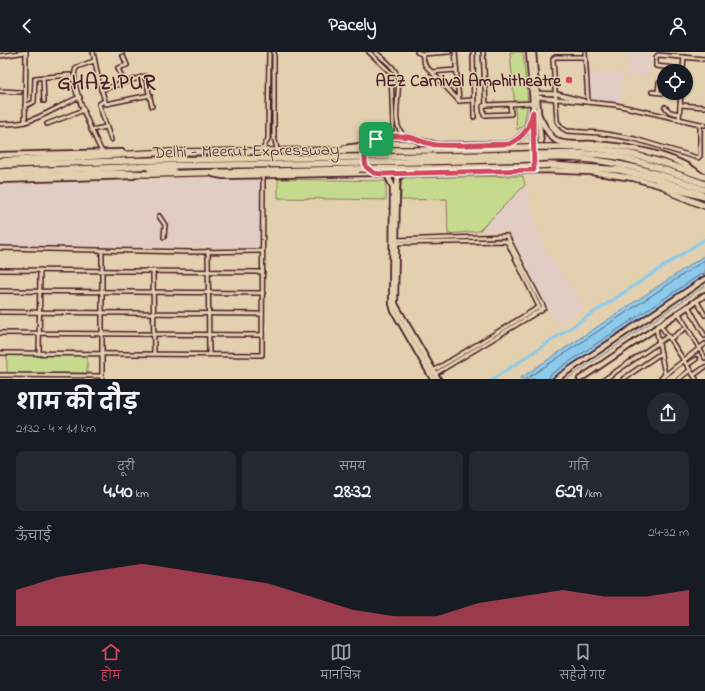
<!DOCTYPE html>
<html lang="hi">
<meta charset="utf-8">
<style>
:root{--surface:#171b24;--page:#242831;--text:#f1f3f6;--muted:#9ea1a6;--line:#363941;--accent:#d1495b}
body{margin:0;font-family:"Indie Flower","Playpen Sans Deva",sans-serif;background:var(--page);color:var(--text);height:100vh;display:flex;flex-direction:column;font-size:15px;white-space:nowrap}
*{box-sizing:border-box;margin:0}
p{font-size:13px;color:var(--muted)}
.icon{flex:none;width:22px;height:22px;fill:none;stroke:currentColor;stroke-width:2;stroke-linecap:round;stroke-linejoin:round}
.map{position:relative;height:327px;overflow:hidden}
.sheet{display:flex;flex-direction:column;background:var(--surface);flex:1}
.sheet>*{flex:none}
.fabs{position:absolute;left:657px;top:12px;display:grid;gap:8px}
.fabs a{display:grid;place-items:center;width:36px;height:36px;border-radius:50%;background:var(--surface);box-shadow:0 1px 3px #0004;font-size:20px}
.pin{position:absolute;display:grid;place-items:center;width:34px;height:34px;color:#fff;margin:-17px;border-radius:8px;box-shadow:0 2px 6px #0006}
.round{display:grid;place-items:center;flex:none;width:42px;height:42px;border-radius:21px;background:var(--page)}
.head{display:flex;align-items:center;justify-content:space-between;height:68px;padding:0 16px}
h1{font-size:22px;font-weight:700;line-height:30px}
.stats{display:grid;grid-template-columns:repeat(3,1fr);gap:6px;height:68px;padding:4px 16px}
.stats div{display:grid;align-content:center;border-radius:8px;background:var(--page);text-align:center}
.stats b{font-size:20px;font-weight:700}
.stats small{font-size:11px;font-weight:400}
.stats p{font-size:11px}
.chart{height:112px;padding:8px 16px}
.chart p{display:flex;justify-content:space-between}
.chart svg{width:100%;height:72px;margin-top:4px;fill:var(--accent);opacity:.7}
header{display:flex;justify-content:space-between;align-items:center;height:52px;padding:0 16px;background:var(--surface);font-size:18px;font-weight:700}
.menu{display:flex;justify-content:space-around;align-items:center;height:56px;border-top:1px solid var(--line);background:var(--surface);font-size:11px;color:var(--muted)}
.menu a{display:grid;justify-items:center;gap:2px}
.menu .on{color:var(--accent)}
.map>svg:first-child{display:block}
.built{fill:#e1cdc4}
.green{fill:#c6da8e;stroke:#887c5c}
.water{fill:#8ccaec;stroke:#72869f}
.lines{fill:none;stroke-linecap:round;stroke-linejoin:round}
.shore{stroke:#646378;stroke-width:1}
.stream{stroke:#72869f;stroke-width:1}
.canal{stroke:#8ccaec;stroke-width:3}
.street-casing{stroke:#4a1f2b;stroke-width:6}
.secondary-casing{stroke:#4a1f2b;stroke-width:8}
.highway-casing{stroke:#4a1f2b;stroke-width:8}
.street{stroke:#e3d0ae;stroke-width:3}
.secondary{stroke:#e3d0ae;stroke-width:4.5}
.highway{stroke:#e3d0ae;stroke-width:5.5}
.highway-bridge-casing{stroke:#4a1f2b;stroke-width:8;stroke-linecap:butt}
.highway-bridge{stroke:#e3d0ae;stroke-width:5.5}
.route-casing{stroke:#fff;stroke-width:8}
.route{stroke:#d1495b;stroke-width:5}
.poi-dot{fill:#d1495b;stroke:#e3d0ae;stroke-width:1.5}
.labels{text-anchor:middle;stroke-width:3;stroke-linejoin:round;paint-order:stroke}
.poi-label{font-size:17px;font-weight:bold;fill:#4a1f2b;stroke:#e3d0ae;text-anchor:end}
.street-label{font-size:17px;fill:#4a1f2b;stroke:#e3d0ae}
.district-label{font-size:21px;font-weight:bold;letter-spacing:1px;fill:#4a1f2b;stroke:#e3d0ae}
</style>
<header><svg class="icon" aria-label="back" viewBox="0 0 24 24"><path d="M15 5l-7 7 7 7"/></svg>Pacely<svg class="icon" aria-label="person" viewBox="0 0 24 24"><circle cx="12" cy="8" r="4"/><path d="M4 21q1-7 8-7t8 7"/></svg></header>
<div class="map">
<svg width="705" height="327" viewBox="0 0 705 327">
<rect width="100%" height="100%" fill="#e3d0ae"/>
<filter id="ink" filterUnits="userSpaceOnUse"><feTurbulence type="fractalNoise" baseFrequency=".025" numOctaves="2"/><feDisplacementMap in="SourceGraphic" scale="8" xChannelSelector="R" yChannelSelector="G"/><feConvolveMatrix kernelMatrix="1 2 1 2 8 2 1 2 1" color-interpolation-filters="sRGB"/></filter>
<g filter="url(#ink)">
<g class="built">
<polygon points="627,0 650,0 649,24 625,25"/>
<polygon points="587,21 623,21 620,52 591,49 589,46"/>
<polygon points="215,127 260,127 260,195 0,194 0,132"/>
<polygon points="525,133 544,196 585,256 559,273 544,253 509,178 479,179"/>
</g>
<g class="green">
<polygon points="510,0 523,0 528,51 524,73 517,78"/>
<polygon points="523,124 525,133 479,179 448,182 447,147 401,148 401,128 405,126"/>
<polygon points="278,127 386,129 386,148 278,146"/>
<rect x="7" y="303" width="80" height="18"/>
</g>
<polygon class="water" points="705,203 705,224 550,327 519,327"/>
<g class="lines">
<g class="shore">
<polyline points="526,327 705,208"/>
<polyline points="548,327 551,322 701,222 705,221"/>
</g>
<polyline class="stream" points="567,327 705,234"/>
<polyline class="canal" points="493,327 705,187"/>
<g class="street-casing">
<g id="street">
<polyline points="93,0 99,30 106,52 150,43"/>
<polyline points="274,0 274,84 277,97"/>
<polyline points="369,0 391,21 393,74 391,80 385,85"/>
<path d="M375,0c7,6 16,12 20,19 10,20 -8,50 10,66"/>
<polyline points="417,0 422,2 449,0"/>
<polyline points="455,0 459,49"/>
<polyline points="473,0 474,65"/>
<polyline points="483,0 486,53 483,54 484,63 511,62 510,52 486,53"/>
<polyline points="585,0 588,50"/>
<polyline points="422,2 425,13 459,49 474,48"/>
<polyline points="0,4 26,0"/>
<polyline points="123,4 127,13 118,16 124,31"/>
<polyline points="585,5 555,5 553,7 557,69 562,76 567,79 600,81 635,87 698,106 700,104 700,72"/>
<path d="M94,9l-17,6c-11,12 18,71 25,85"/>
<polyline points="683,17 656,14 656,5 658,3 705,7"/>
<polyline points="683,17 684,5"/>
<polyline points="431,20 456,18"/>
<polyline points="43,25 44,49"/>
<polyline points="75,35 77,42"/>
<polyline points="101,38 145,24 152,54"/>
<polyline points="0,39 20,40"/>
<polyline points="652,40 681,43"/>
<polyline points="658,40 659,31"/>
<polyline points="537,41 557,42 584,49"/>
<polyline points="537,45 616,53 705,73"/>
<polyline points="104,49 99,52 111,88"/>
<polyline points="510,52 533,51"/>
<polyline points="680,53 705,55"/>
<polyline points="25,54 34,50 35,26 70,23 73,28"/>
<polyline points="665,55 670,60 679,62"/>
<polyline points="679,67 681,41"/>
<polyline points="25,70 26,0"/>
<path d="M0,72c8,0 17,0 25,-2 19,-5 37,-18 55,-25"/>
<polyline points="47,72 84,58"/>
<polyline points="91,78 106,75"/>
<polyline points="263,97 268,87 269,0"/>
<polyline points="159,164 165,173 164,185"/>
<polyline points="396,188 507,184 544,256 435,322"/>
<polyline points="394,191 505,189 508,191 541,259"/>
<polyline points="0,196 191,200 262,199"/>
<polyline points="102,198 102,327"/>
<polyline points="208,199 209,302"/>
<polyline points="0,218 263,220"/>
<polyline points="153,219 154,302"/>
<polyline points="0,239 263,241"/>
<polyline points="696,248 705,263"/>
<polyline points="688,254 705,284"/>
<polyline points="0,260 262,262"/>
<polyline points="678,260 705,306"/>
<polyline points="660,273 668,284"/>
<polyline points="656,276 665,323"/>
<polyline points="0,281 262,283"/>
<polyline points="670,287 687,275"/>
<polyline points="0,301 262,303 263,123"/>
<polyline points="39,302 40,218"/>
<polyline points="687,313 696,307"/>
<polyline points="433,319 539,255"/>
<polyline points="0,323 102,324"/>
<polyline points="694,323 705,315"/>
<polyline points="605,327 668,284 696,327"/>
<polyline points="623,327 661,301"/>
<polyline points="660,327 705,292"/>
<polyline points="679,327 690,318"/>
</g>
</g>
<g class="secondary-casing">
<g id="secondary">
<polyline points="529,0 533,51 534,116"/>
<polyline points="533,0 543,116"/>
<path d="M538,62c5,9 10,22 19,27 10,5 26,2 37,3 32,2 80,10 105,30"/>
<path d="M389,85c11,0 30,-3 35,11 9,25 -16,26 -32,26 -6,0 -13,1 -19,-1 -9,-3 -11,-16 -7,-23 6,-10 12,-11 23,-13z"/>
<path d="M420,89l17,4 72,-1c16,-7 20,-17 24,-32"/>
<polyline points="345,96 360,94 371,89"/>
<polyline points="0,103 122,100"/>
<polyline points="412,121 543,118 591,120 633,126 703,145"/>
<polyline points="213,122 223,124 373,121"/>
<polyline points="387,122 393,135 392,252 394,259 433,327"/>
<polyline points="402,122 398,125 397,135 395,252 438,327"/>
<polyline points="0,128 133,124"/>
<polyline points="556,327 705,227"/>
<polyline points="580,327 705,243"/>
</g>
</g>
<g class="highway-casing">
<g id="highway">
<path d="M549,95c19,0 39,0 58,3 34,4 66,16 98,27"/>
<polyline points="431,98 529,95"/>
<path d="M548,102c24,-1 48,-1 71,3 29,6 58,17 86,27"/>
<polyline points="452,104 529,102"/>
<path d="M548,106c55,-2 106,13 157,32"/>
<polyline points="0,109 171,100 360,98"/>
<polyline points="452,109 529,107"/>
<polyline points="0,113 158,108 360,105"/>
<polyline points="550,113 620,118 654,126 698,141 705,145"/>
<polyline points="430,116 530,114"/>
<polyline points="150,117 173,118"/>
<polyline points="0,120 157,114 360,111"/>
<polyline points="0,125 110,121 150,122 359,117"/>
<polyline points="658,130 675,142 705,154"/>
</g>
</g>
<use href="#street" class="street"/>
<use href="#secondary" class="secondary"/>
<use href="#highway" class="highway"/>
<g class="highway-bridge-casing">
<g id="highway-bridge">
<polyline points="529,95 549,95"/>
<polyline points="360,98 431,98"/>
<polyline points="529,102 548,102"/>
<polyline points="360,105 452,104"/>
<polyline points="529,107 548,106"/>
<polyline points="360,111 452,109"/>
<polyline points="530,114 550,113"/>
<polyline points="359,117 430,116"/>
</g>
</g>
<use href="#highway-bridge" class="highway-bridge"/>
</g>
</g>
<g class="lines" filter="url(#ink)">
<g class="route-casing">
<path id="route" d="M533,60l1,58 -152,4 -8,-1 -8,-6c-7,-29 21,-33 43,-30 10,2 18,8 29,8 24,1 48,-1 71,-1 16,-7 20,-17 24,-32z"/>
</g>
<use href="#route" class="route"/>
</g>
<circle class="poi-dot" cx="569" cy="28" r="4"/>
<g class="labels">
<g class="poi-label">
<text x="561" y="34">AEZ Carnival Amphitheatre</text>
</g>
<g class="street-label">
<text transform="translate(246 98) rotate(-1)" y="6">Delhi - Meerut Expressway</text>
</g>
<g class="district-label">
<text x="107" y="37">GHAZIPUR</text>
</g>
</g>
</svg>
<div class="fabs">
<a><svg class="icon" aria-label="locate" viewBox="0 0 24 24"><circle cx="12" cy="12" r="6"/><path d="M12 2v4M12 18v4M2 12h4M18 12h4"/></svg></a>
</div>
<div class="pin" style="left:376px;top:87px;background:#1e9e55"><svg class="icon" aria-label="arrive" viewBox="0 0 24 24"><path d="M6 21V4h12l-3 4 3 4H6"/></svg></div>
</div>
<section class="sheet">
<div class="head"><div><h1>शाम की दौड़</h1><p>21:32 · 4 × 1.1 km</p></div><a class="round"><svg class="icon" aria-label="share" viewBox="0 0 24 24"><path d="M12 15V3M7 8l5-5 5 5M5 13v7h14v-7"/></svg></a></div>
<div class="stats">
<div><p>दूरी</p><b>4.40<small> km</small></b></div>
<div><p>समय</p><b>28:32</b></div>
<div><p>गति</p><b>6:29<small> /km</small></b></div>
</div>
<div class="chart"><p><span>ऊँचाई</span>24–32 m</p>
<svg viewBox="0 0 160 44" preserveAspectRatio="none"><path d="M0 44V22L10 14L20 10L30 6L40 10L50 14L60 18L70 26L80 34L90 38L100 38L110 30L120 26L130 22L140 26L150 26L160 22V44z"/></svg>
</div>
</section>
<nav class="menu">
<a class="on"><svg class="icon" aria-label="home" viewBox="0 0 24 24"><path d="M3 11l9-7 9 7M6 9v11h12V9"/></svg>होम</a>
<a><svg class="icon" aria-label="map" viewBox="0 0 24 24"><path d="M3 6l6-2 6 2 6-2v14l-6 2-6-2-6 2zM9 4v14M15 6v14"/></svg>मानचित्र</a>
<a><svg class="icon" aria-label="saved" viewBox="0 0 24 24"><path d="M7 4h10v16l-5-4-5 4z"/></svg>सहेजे गए</a>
</nav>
